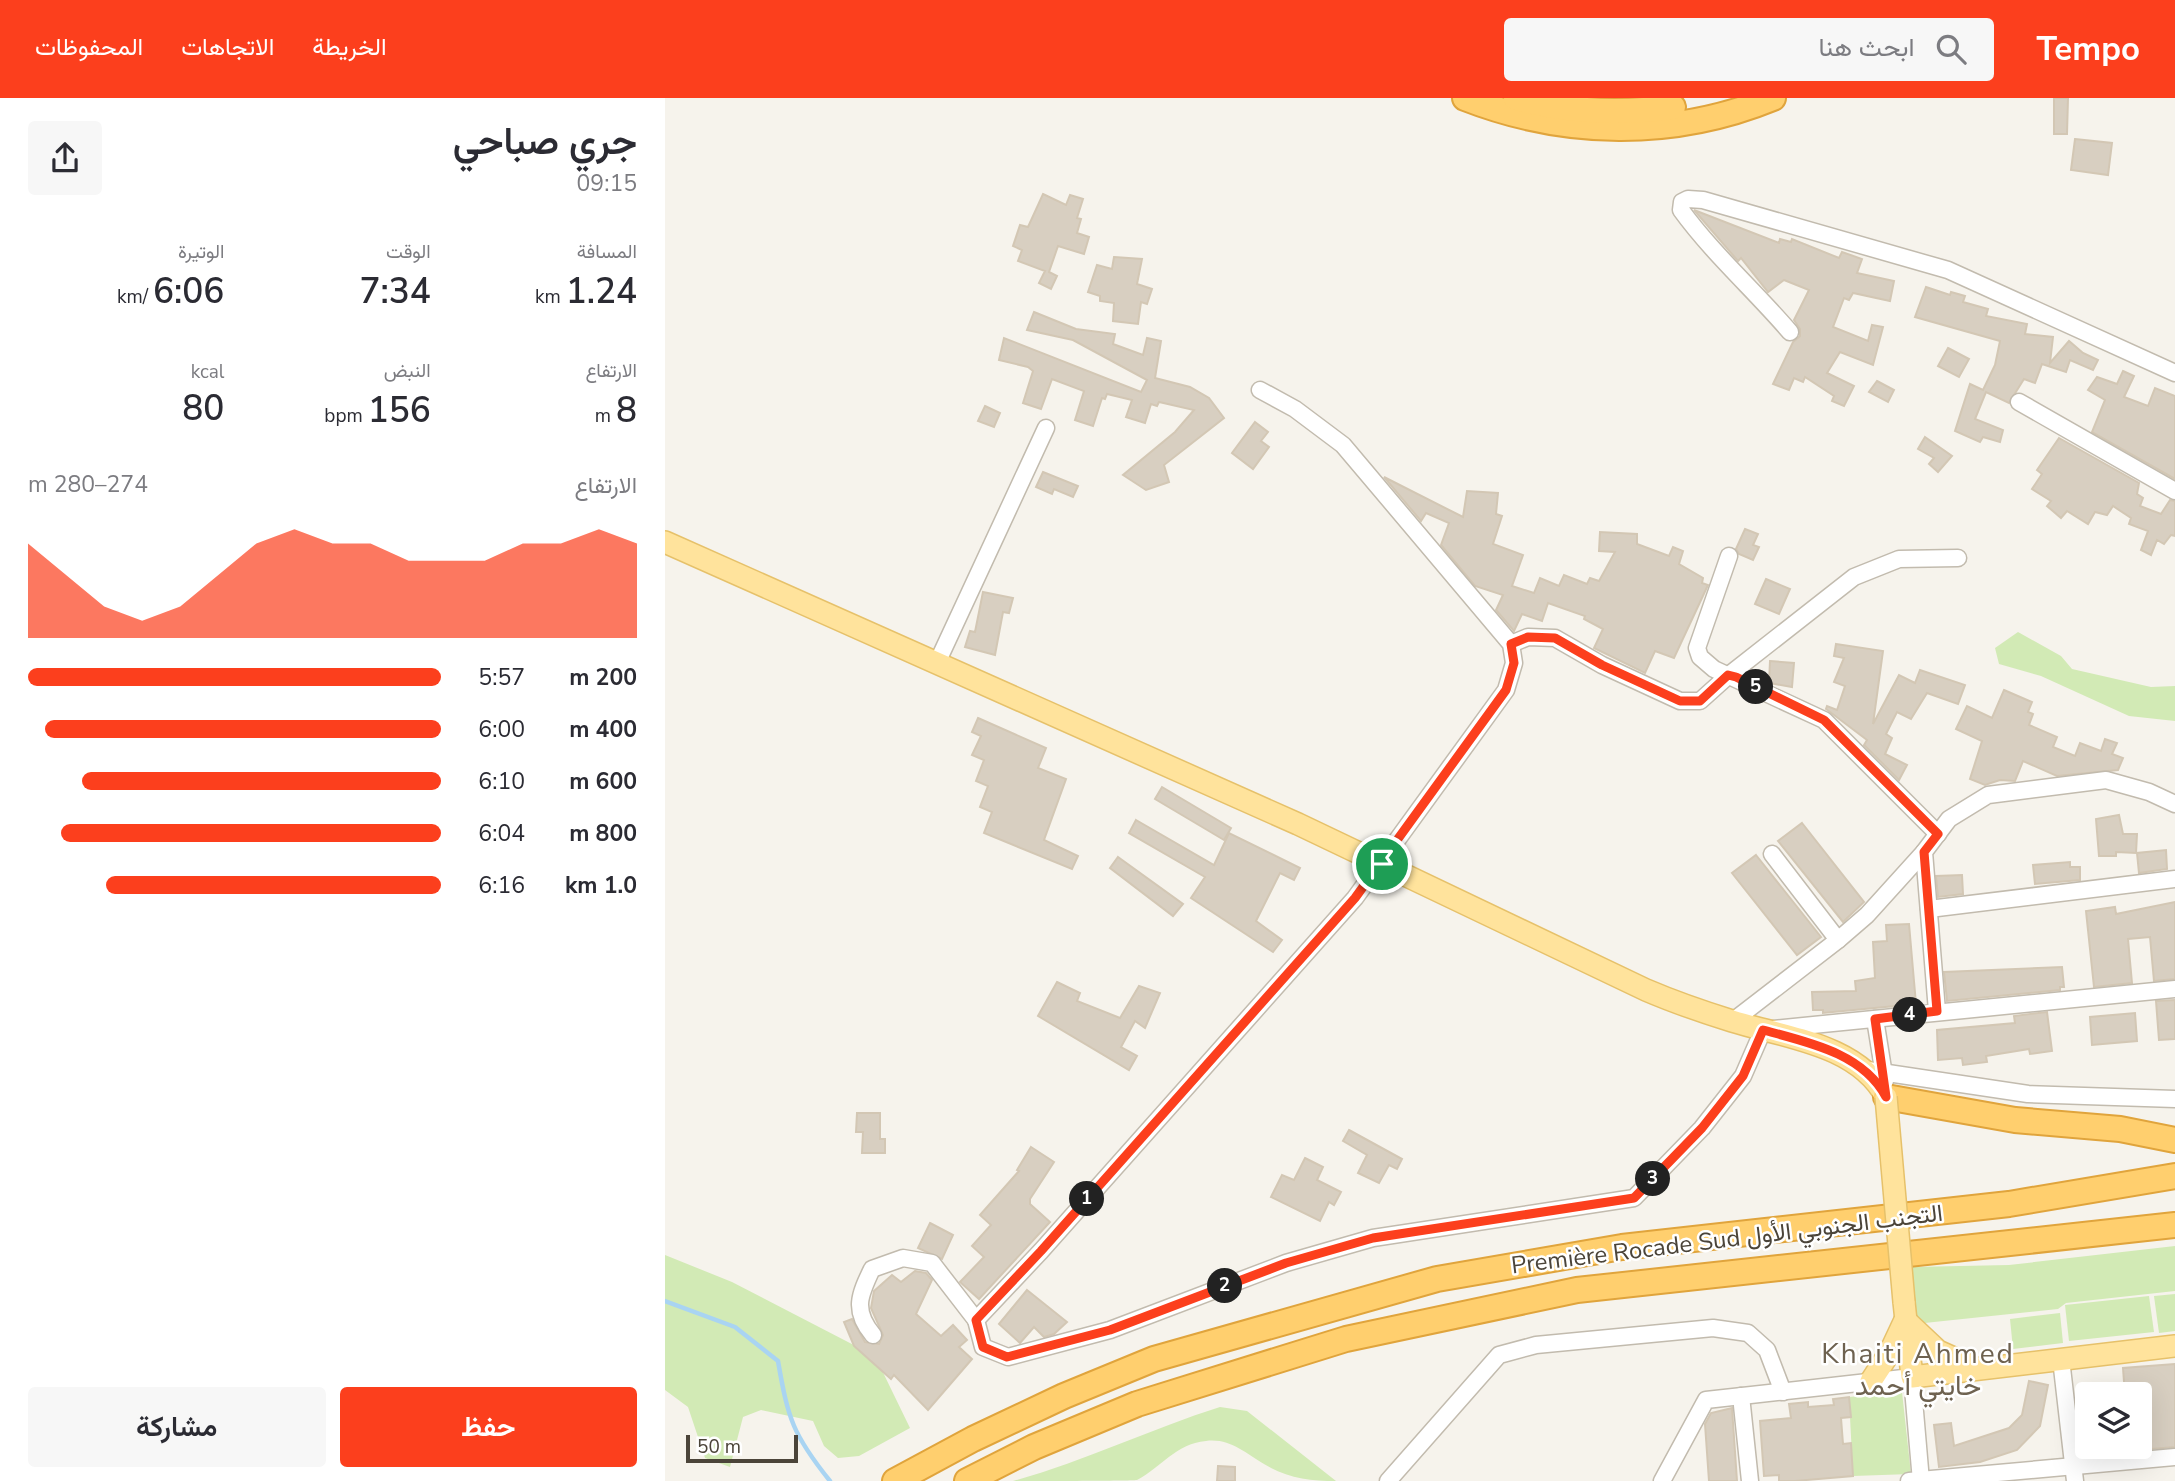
<!DOCTYPE html>
<html lang="ar">
<meta charset="utf-8">
<style>
:root{--surface:#fff;--page:#f7f7f7;--text:#2b2b33;--muted:#7c7c81;--accent:#fc3f1d}
body{margin:0;font-family:"Nunito Sans",Vazirmatn,sans-serif;background:var(--page);color:var(--text);direction:rtl;height:100vh;display:flex;flex-direction:column;font-size:26px;white-space:nowrap}
*{box-sizing:border-box;margin:0}
p{font-size:23px;color:var(--muted)}
.icon{flex:none;width:38px;height:38px;fill:none;stroke:currentColor;stroke-width:2;stroke-linecap:round;stroke-linejoin:round}
.map{position:relative;flex:1;overflow:hidden;direction:ltr}
.drawer{display:flex;flex-direction:column;background:var(--surface);width:665px}
.drawer>*{flex:none}
.fabs{position:absolute;left:1410px;top:1284px;display:grid;gap:14px}
.fabs a{display:grid;place-items:center;width:77px;height:77px;border-radius:7px;background:var(--surface);box-shadow:0 7px 28px #0002;font-size:35px}
.scale{position:absolute;left:21px;bottom:18px;width:112px;box-sizing:border-box;padding-left:7px;border:4px solid #4b4439;border-top:0;font-size:19px;line-height:24px;white-space:nowrap;color:#4b4439;-webkit-text-stroke:5px #fff;paint-order:stroke}
.pin{position:absolute;display:grid;place-items:center;width:60px;height:60px;color:#fff;margin:-30px;border:4px solid #fff;border-radius:50%;box-shadow:0 2px 7px #0007}
.km{position:absolute;width:35px;height:35px;margin:-18px;border-radius:50%;background:#222;color:#fff;font-size:19px;line-height:35px;text-align:center}
.round{display:grid;place-items:center;flex:none;width:74px;height:74px;border-radius:7px;background:var(--page)}
.head{display:flex;align-items:center;justify-content:space-between;height:119px;padding:0 28px}
h1{font-size:38px;font-weight:600;line-height:52px}
.metrics{display:grid;grid-template-columns:repeat(3,1fr);gap:10px;height:119px;padding:7px 28px}
.metrics div{display:grid;align-content:center}
.metrics b{font-size:35px;font-weight:600}
.metrics small{font-size:19px;font-weight:400}
.metrics p{font-size:19px}
.chart{height:196px;padding:14px 28px}
.chart p{display:flex;justify-content:space-between}
.chart svg{width:100%;height:126px;margin-top:7px;fill:var(--accent);opacity:.7}
.primary-button{display:flex;gap:14px;margin-top:auto;padding:14px 28px}
.primary-button a{flex:1;height:80px;border-radius:7px;background:var(--accent);color:#fff;font-size:28px;font-weight:600;line-height:80px;text-align:center}
.primary-button a+a{background:var(--page);color:var(--text)}
ul{padding:0 28px;list-style:none;font-size:23px}
li{display:grid;grid-template-columns:112px 84px 1fr;align-items:center;height:52px}
li i{height:18px;border-radius:9px;background:var(--accent)}
header{display:flex;align-items:center;gap:42px;box-sizing:border-box;height:98px;padding:0 35px;background:var(--accent);color:#fff}
header strong{font-size:33px}
nav{display:flex;gap:38px;margin-inline-start:auto;font-size:24px}
.search{width:490px;height:63px;background:var(--page);display:flex;align-items:center;gap:18px;box-sizing:border-box;padding:0 24px;border-radius:7px;color:var(--muted);font-size:26px}
main{display:flex;flex:1;min-height:0}
.map>svg:first-child{display:block}
.green{fill:#d2eab5}
.lines{fill:none;stroke-linecap:round;stroke-linejoin:round}
.stream{stroke:#a9d4f2;stroke-width:4.5}
.building{fill:#d8cfc1;stroke:#d3c7b4;stroke-width:2}
.minor-casing{stroke:#c2bbae;stroke-width:19}
.major-casing{stroke:#e6c16a;stroke-width:24}
.highway-casing{stroke:#e0a43c;stroke-width:28}
.minor{stroke:#fff;stroke-width:16}
.major{stroke:#ffe39c;stroke-width:21}
.highway{stroke:#ffcf6e;stroke-width:24}
.major-bridge-casing{stroke:#e6c16a;stroke-width:24;stroke-linecap:butt}
.major-bridge{stroke:#ffe39c;stroke-width:21}
.route-casing{stroke:#fff;stroke-width:14}
.route{stroke:#fc3f1d;stroke-width:9}
.labels{text-anchor:middle;stroke-width:5;stroke-linejoin:round;paint-order:stroke}
.street-label{font-size:24px;fill:#4b4439;stroke:#fff}
.quarter-label{font-size:28px;letter-spacing:2px;fill:#6e6250;stroke:#fff}
</style>
<header>
<strong>Tempo</strong>
<div class="search"><svg class="icon" aria-label="search" viewBox="0 0 24 24"><circle cx="10" cy="10" r="6"/><path d="M15 15l6 6"/></svg>ابحث هنا</div>
<nav><a>الخريطة</a><a>الاتجاهات</a><a>المحفوظات</a></nav>
</header>
<main>
<div class="map">
<svg width="1510" height="1383" viewBox="0 0 1510 1383">
<rect width="100%" height="100%" fill="#f6f3ec"/>
<g class="green">
<polygon points="1353,534 1396,558 1407,571 1486,589 1510,588 1510,623 1464,618 1376,578 1334,566 1330,550"/>
<polygon points="1510,1148 1510,1193 1401,1205 1393,1211 1250,1226 1247,1169 1344,1167"/>
<polygon points="0,1157 67,1184 210,1258 245,1330 194,1358 173,1360 159,1348 148,1323 96,1312 78,1319 65,1369 40,1360 23,1309 0,1292"/>
<polygon points="1510,1196 1510,1233 1494,1235 1489,1198"/>
<polygon points="1484,1198 1489,1234 1404,1243 1400,1207"/>
<polygon points="1395,1215 1398,1245 1348,1251 1345,1221"/>
<polygon points="1237,1294 1246,1376 1188,1378 1184,1299"/>
<path d="M555,1309l27,4 89,70c-26,0 -49,-3 -72,-17 -19,-11 -34,-26 -58,-23 -31,3 -44,26 -69,39 -10,1 -105,1 -124,1 70,-19 137,-52 207,-74z"/>
</g>
<g class="lines">
<path class="stream" d="M0,1203l70,26 43,34c10,58 15,74 52,120"/>
</g>
<g class="building">
<polygon points="1389,0 1403,0 1402,36 1389,36"/>
<polygon points="1410,41 1447,45 1443,77 1406,72"/>
<polygon points="378,96 401,107 405,97 418,101 412,120 416,121 412,135 424,139 419,156 393,148 384,174 392,178 386,191 374,185 380,173 353,163 357,152 348,148 355,127 363,129"/>
<polygon points="1029,112 1114,145 1115,141 1126,144 1127,141 1174,160 1177,154 1197,161 1192,175 1229,183 1225,203 1188,195 1184,202 1179,200 1168,229 1203,243 1207,227 1218,229 1208,267 1175,254 1162,275 1189,288 1179,308 1167,303 1169,298 1140,279 1138,284 1129,280 1124,292 1108,286 1128,244 1135,238 1135,231 1129,222 1144,192 1119,182 1103,194 1076,160 1073,163"/>
<polygon points="449,159 477,161 472,186 487,191 482,206 476,204 473,226 448,223 449,205 435,203 435,198 423,194 432,167 447,171"/>
<polygon points="1261,189 1285,197 1286,194 1300,198 1298,204 1323,211 1321,218 1362,226 1360,236 1388,239 1385,265 1404,243 1418,255 1433,262 1428,272 1405,262 1401,274 1377,266 1370,285 1359,281 1344,305 1321,294 1310,321 1338,332 1335,344 1318,339 1315,344 1290,333 1305,286 1318,292 1330,267 1335,243 1250,219"/>
<polygon points="369,214 411,231 450,236 448,246 478,257 482,240 496,243 490,280 525,289 544,300 559,320 499,367 504,384 481,392 458,377 510,334 529,312 494,304 492,308 486,306 480,325 461,319 467,302 442,296 440,301 437,300 428,328 410,322 419,293 387,281 376,311 358,305 368,273 363,269 334,262 339,240 476,294 482,282 408,242 362,232"/>
<polygon points="1283,250 1304,261 1294,279 1273,268"/>
<polygon points="1458,273 1469,278 1459,299 1483,308 1490,290 1510,298 1510,381 1427,334 1440,302 1423,292 1432,279 1452,286"/>
<polygon points="1212,283 1229,292 1223,304 1204,294"/>
<polygon points="320,308 335,315 329,329 313,323"/>
<polygon points="590,324 603,334 596,343 604,349 588,371 567,355"/>
<polygon points="1260,339 1287,358 1273,374 1264,366 1269,360 1253,351"/>
<polygon points="1394,340 1474,385 1472,396 1478,400 1475,408 1496,416 1505,402 1510,403 1510,438 1506,437 1499,446 1492,442 1486,457 1476,452 1483,433 1464,426 1466,420 1448,408 1442,417 1430,414 1423,426 1402,413 1396,420 1382,408 1386,403 1367,391 1377,376 1372,372"/>
<polygon points="378,374 413,388 408,399 389,391 387,396 371,389"/>
<polygon points="719,379 798,419 802,393 833,395 831,416 837,418 828,446 858,457 847,488 869,495 875,480 894,488 899,477 922,486 925,480 934,483 950,454 934,453 935,434 972,436 972,446 1004,458 1008,449 1018,453 1014,466 1038,480 1037,485 1043,487 1009,560 990,553 980,575 929,550 938,531 919,521 920,518 883,505 877,523 857,516 849,533 831,512 838,497 810,488 776,447 784,425 761,415 756,423"/>
<polygon points="1080,431 1093,436 1088,447 1094,449 1088,462 1074,456 1071,451"/>
<polygon points="1101,481 1125,491 1114,516 1090,506"/>
<polygon points="318,494 348,500 344,515 338,514 330,557 300,549 305,533 310,534"/>
<polygon points="1171,546 1218,553 1208,626 1234,577 1250,585 1255,572 1300,587 1293,606 1262,595 1246,621 1232,614 1221,636 1227,640 1220,656 1242,667 1234,682 1199,647 1202,642 1161,611 1162,608 1172,612 1180,588 1169,584 1179,560 1169,558"/>
<polygon points="1105,563 1129,565 1127,589 1104,585"/>
<polygon points="1339,592 1367,604 1363,614 1368,616 1364,627 1392,639 1388,649 1410,658 1415,645 1436,653 1440,641 1452,645 1447,656 1458,660 1453,672 1392,678 1358,663 1350,683 1335,682 1320,687 1305,681 1317,643 1291,631 1302,608 1327,620"/>
<polygon points="313,620 381,650 373,670 401,681 379,742 413,758 407,771 319,735 327,714 315,709 323,688 311,683 319,662 307,657 316,638 307,634"/>
<polygon points="497,689 566,730 559,742 490,701"/>
<polygon points="1454,717 1458,736 1472,736 1471,755 1451,754 1451,758 1434,758 1431,721"/>
<polygon points="471,722 549,767 564,735 635,770 629,782 615,775 591,823 617,842 608,854 526,800 540,779 464,735"/>
<polygon points="1137,725 1199,804 1178,824 1113,743"/>
<polygon points="1501,752 1502,771 1474,775 1472,755"/>
<polygon points="1091,757 1156,839 1132,857 1067,775"/>
<polygon points="453,759 518,806 508,818 445,770"/>
<polygon points="1405,764 1405,769 1415,769 1415,782 1370,786 1368,767"/>
<polygon points="1297,777 1298,796 1273,799 1271,778"/>
<polygon points="1510,804 1510,881 1489,883 1485,839 1463,841 1467,885 1429,889 1421,813 1450,809 1451,816"/>
<polygon points="1244,826 1251,906 1158,915 1158,912 1148,912 1147,894 1191,893 1190,883 1210,880 1208,844 1222,843 1221,827"/>
<polygon points="1397,869 1399,889 1395,889 1395,892 1282,903 1279,874"/>
<polygon points="392,884 415,895 412,903 455,920 474,888 495,895 480,930 470,923 456,949 472,958 464,972 373,918"/>
<polygon points="1510,902 1510,941 1494,942 1491,903"/>
<polygon points="1382,914 1387,953 1365,956 1364,951 1321,958 1322,964 1298,967 1297,960 1273,962 1272,932 1350,925 1349,918"/>
<polygon points="1470,915 1472,943 1427,947 1425,919"/>
<polygon points="192,1015 215,1015 215,1041 220,1041 220,1055 197,1055 198,1034 191,1034"/>
<polygon points="684,1032 737,1061 732,1071 724,1067 714,1085 693,1075 702,1057 678,1043"/>
<polygon points="366,1049 389,1064 365,1101 365,1106 385,1124 314,1201 295,1184 319,1159 307,1148 326,1127 315,1117 354,1073 352,1072"/>
<polygon points="640,1060 658,1069 652,1082 676,1094 669,1107 664,1104 655,1123 606,1099 617,1077 629,1082"/>
<polygon points="265,1125 288,1137 277,1161 253,1150"/>
<polygon points="250,1173 261,1175 267,1182 251,1216 276,1238 288,1227 302,1242 294,1249 307,1261 263,1312 229,1277 226,1281 189,1248 179,1224 187,1221 200,1244 214,1246 218,1237 206,1210 209,1193 227,1177 236,1184"/>
<polygon points="362,1192 402,1224 389,1236 379,1239 369,1229 355,1245 334,1226"/>
<polygon points="1510,1266 1510,1349 1475,1352 1475,1297 1460,1297 1458,1270"/>
<polygon points="1364,1283 1383,1287 1375,1328 1352,1352 1315,1364 1274,1369 1269,1327 1286,1325 1289,1348 1344,1330 1357,1317"/>
<polygon points="1184,1299 1186,1319 1176,1320 1178,1346 1186,1345 1188,1378 1130,1383 1114,1383 1114,1377 1099,1378 1095,1323 1126,1320 1124,1306 1143,1304 1143,1309 1169,1307 1168,1301"/>
<polygon points="1067,1310 1072,1383 1044,1383 1040,1326 1046,1315"/>
<polygon points="1423,1319 1423,1356 1417,1356 1413,1320"/>
<polygon points="553,1368 570,1369 570,1383 552,1383"/>
</g>
<g class="lines">
<g class="minor-casing">
<g id="minor">
<path d="M1125,234c-35,-41 -77,-78 -109,-122l1,-8 6,-3 15,1 245,70 227,103"/>
<polyline points="595,292 630,311 678,347 846,546 849,565 841,592 690,800 376,1153 311,1222 318,1249 343,1259 445,1232 621,1165 708,1140 969,1100 1037,1030 1078,978 1098,932 1510,891"/>
<polyline points="1354,304 1510,393"/>
<polyline points="1064,458 1032,550 1035,559 1049,571 1159,622 1273,736"/>
<polyline points="846,546 863,539 890,540 937,567 1015,603 1035,603 1064,577 1189,479 1234,461 1293,460"/>
<polyline points="272,565 381,330"/>
<polyline points="1107,756 1173,842"/>
<polyline points="1264,811 1510,781"/>
<polyline points="1272,913 1259,754 1284,721 1323,697 1441,682 1484,694 1510,706"/>
<polyline points="1210,921 1220,983"/>
<polyline points="1068,923 1173,842 1202,817 1259,754"/>
<polyline points="1196,971 1363,996 1510,1001"/>
<path d="M208,1237c-21,-25 -13,-41 -1,-66l31,-11 29,5 44,57"/>
<polyline points="1396,1261 1410,1383"/>
<polyline points="1076,1298 1085,1383"/>
<polyline points="723,1383 834,1257 871,1247 1048,1230 1083,1235 1102,1252 1118,1294"/>
<polyline points="997,1383 1041,1302 1247,1279 1256,1383"/>
<polyline points="1244,1383 1510,1359"/>
</g>
</g>
<g class="major-casing">
<g id="major">
<path d="M0,444l633,282 348,166c28,12 57,22 86,31 51,16 126,23 154,76"/>
<polyline points="1239,1204 1247,1279 1510,1248"/>
<polyline points="1206,1283 1225,1254 1240,1222 1273,1253 1311,1270"/>
</g>
</g>
<g class="highway-casing">
<g id="highway">
<path d="M800,0c100,39 208,41 308,0"/>
<path d="M851,0c51,14 105,16 157,9"/>
<polyline points="1221,999 1350,1022 1455,1031 1510,1042"/>
<polyline points="230,1383 308,1341 399,1298 489,1261 772,1181 957,1149 1344,1106 1510,1078"/>
<polyline points="302,1383 369,1349 472,1306 681,1241 912,1192 1510,1127"/>
</g>
</g>
<use href="#minor" class="minor"/>
<use href="#major" class="major"/>
<use href="#highway" class="highway"/>
<g class="major-bridge-casing">
<polyline id="major-bridge" points="1221,999 1239,1204"/>
</g>
<use href="#major-bridge" class="major-bridge"/>
</g>
<g class="lines">
<g class="route-casing">
<path id="route" d="M863,539l27,1 47,27 78,36h20l28,-26 8,2 88,43 114,114 -14,18 13,159 -62,8 11,78c-23,-44 -79,-55 -123,-67l-20,46 -41,52 -68,70 -261,40 -87,25 -176,67 -103,27 -24,-10 -7,-27 65,-69 314,-353 151,-208 8,-27 -3,-19z"/>
</g>
<use href="#route" class="route"/>
</g>
<g class="labels">
<g class="street-label">
<text transform="translate(1062 1141) rotate(-7)" y="8">Première Rocade Sud التجنب الجنوبي الأول</text>
</g>
<g class="quarter-label">
<text x="1253" y="1265">Khaiti Ahmed<tspan x="1253" dy="32">خايتي أحمد</tspan></text>
</g>
</g>
</svg>
<div class="fabs">
<a><svg class="icon" aria-label="layers" viewBox="0 0 24 24"><path d="M12 4l9 5-9 5-9-5zM3 14l9 5 9-5"/></svg></a>
</div>
<div class="scale">50 m</div>
<div class="pin" style="left:717px;top:766px;background:#1e9e55"><svg class="icon" aria-label="arrive" viewBox="0 0 24 24"><path d="M6 21V4h12l-3 4 3 4H6"/></svg></div>
<b class="km" style="left:422px;top:1101px">1</b>
<b class="km" style="left:560px;top:1188px">2</b>
<b class="km" style="left:988px;top:1081px">3</b>
<b class="km" style="left:1245px;top:917px">4</b>
<b class="km" style="left:1091px;top:589px">5</b>
</div>
<section class="drawer">
<div class="head"><div><h1>جري صباحي</h1><p>09:15</p></div><a class="round"><svg class="icon" aria-label="share" viewBox="0 0 24 24"><path d="M12 15V3M7 8l5-5 5 5M5 13v7h14v-7"/></svg></a></div>
<div class="metrics">
<div><p>المسافة</p><b>1.24<small> km</small></b></div>
<div><p>الوقت</p><b>7:34</b></div>
<div><p>الوتيرة</p><b>6:06<small> /km</small></b></div>
</div>
<div class="metrics">
<div><p>الارتفاع</p><b>8<small> m</small></b></div>
<div><p>النبض</p><b>156<small> bpm</small></b></div>
<div><p>kcal</p><b>80</b></div>
</div>
<div class="chart"><p><span>الارتفاع</span>274–280 m</p>
<svg viewBox="0 0 160 44" preserveAspectRatio="none"><path d="M0 44V11L10 22L20 33L30 38L40 33L50 22L60 11L70 6L80 11L90 11L100 17L110 17L120 17L130 11L140 11L150 6L160 11V44z"/></svg>
</div>
<ul>
<li><b>200 m</b>5:57<i style="width:100%"></i></li>
<li><b>400 m</b>6:00<i style="width:96%"></i></li>
<li><b>600 m</b>6:10<i style="width:87%"></i></li>
<li><b>800 m</b>6:04<i style="width:92%"></i></li>
<li><b>1.0 km</b>6:16<i style="width:81%"></i></li>
</ul>
<div class="primary-button"><a>حفظ</a><a>مشاركة</a></div>
</section>
</main>
